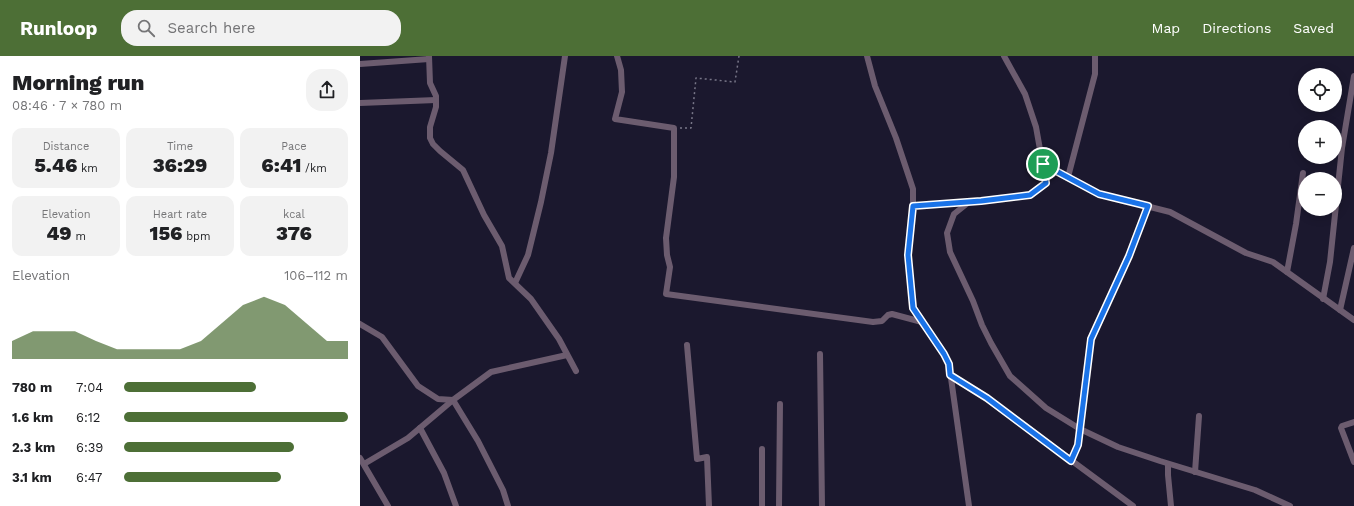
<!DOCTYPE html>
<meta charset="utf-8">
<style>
:root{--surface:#fff;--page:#f2f2f2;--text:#202124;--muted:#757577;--accent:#4d6f36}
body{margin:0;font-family:"Work Sans",sans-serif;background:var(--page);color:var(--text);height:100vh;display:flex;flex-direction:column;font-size:15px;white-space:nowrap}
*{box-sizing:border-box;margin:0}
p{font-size:13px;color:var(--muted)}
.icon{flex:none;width:22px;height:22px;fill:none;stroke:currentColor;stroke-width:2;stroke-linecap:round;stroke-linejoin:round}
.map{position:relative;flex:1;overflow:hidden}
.panel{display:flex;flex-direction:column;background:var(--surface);width:360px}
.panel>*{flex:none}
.buttons{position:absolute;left:938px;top:12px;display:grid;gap:8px}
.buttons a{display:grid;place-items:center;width:44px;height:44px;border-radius:50%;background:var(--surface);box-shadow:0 2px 10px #0003;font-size:20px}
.pin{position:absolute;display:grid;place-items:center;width:34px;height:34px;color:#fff;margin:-17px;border:2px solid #fff;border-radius:50%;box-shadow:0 1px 4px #0007}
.round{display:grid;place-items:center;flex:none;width:42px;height:42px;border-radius:16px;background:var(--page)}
.summary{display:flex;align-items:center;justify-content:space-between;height:68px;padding:0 12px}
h1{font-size:22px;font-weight:800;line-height:30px}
.stats{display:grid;grid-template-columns:repeat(3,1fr);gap:6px;height:68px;padding:4px 12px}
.stats div{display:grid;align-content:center;border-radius:10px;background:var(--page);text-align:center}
.stats b{font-size:20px;font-weight:800}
.stats small{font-size:11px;font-weight:400}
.stats p{font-size:11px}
.chart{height:112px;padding:8px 12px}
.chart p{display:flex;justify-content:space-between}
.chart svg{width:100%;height:72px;margin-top:4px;fill:var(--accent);opacity:.7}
ul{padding:0 12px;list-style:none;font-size:13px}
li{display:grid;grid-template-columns:64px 48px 1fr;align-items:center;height:30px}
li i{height:10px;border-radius:5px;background:var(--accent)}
header{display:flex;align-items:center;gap:24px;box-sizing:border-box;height:56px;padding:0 20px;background:var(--accent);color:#fff}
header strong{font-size:19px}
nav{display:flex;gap:22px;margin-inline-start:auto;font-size:14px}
.search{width:280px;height:36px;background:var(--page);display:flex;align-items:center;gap:10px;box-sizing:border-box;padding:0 14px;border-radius:16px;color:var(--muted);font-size:15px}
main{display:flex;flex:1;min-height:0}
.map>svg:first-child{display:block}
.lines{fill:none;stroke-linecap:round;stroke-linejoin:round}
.path{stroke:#797789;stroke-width:1.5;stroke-dasharray:2 3;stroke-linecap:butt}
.street{stroke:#6c5c6f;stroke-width:6}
.route-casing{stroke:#fff;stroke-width:8}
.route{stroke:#1a73e8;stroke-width:5}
</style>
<header>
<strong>Runloop</strong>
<div class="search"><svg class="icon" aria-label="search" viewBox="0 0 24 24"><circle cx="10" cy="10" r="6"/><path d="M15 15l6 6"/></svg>Search here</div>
<nav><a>Map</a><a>Directions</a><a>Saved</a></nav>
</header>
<main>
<section class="panel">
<div class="summary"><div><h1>Morning run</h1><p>08:46 · 7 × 780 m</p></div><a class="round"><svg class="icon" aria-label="share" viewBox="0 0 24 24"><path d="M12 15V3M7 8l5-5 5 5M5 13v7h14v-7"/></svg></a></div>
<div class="stats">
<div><p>Distance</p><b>5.46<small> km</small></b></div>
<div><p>Time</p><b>36:29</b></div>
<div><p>Pace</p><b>6:41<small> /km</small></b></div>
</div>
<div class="stats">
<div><p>Elevation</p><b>49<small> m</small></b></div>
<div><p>Heart rate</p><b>156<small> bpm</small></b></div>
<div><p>kcal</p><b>376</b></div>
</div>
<div class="chart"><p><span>Elevation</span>106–112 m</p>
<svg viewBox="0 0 160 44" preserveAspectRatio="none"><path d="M0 44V33L10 27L20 27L30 27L40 33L50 38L60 38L70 38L80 38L90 33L100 22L110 11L120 6L130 11L140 22L150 33L160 33V44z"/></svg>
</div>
<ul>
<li><b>780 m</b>7:04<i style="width:59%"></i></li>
<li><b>1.6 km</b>6:12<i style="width:100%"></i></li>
<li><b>2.3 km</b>6:39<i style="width:76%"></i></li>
<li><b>3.1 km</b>6:47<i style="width:70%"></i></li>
</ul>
</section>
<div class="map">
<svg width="994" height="450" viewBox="0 0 994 450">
<rect width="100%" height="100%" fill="#1b182e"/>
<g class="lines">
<polyline class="path" points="320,72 331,72 336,22 375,26 379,0"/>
<g class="street">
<polyline points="69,0 70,27 76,40 76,51 70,71 70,82 73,88 80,95 103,114 124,159 142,190 149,222 171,243 199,283 216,315"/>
<polyline points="257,0 261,14 262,36 255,63 314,72 314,121 306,182 307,199 310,211 306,238 513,266 522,265 528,259 532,258 562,266"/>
<polyline points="507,0 515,30 536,82 553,133 553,150 548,199 553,252 584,298 589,308 609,450"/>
<polyline points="0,8 69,3"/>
<polyline points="0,47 76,44"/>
<polyline points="683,109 739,138 810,156 886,197 913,206 994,264"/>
<polyline points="708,121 735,18 735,0"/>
<polyline points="609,146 594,158 587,177 590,196 613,245 622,269 631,287 650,320 686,352 720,373 758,391 800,405 895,434 930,450"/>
<polyline points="553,150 621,145 670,139 686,127 676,71 665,38 644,0"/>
<polyline points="927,216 936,168 943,117"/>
<polyline points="155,227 168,199 181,146 191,97 205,0"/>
<polyline points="963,243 970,206 982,92 994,20"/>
<polyline points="980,254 994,192"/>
<polyline points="0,268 22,281 58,330 78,343 93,344 118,385 143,434 148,450"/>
<polyline points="327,289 337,403 347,401 349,450"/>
<polyline points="460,298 462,450"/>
<polyline points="590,319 627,342 773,450"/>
<polyline points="994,366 982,370 981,372 994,406"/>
<polyline points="60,372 84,417 96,450"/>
<polyline points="402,393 402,450"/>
<polyline points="0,402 28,450"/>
<polyline points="711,405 718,389 731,283 769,200 788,150"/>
<polyline points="4,408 48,382 93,344 131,316 207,299"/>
<polyline points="808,408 808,419 811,450"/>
<polyline points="835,416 839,360"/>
<polyline points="419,450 420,348"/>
</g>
</g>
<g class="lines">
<g class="route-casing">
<polygon id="route" points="683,108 739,138 788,150 769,200 731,283 718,389 711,405 627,342 590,319 589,308 584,298 553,252 548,199 553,150 621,145 670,139 686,127"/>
</g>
<use href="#route" class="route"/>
</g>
</svg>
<div class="buttons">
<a><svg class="icon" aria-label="locate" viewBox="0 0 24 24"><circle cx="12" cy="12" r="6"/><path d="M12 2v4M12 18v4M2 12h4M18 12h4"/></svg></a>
<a>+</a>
<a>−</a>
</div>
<div class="pin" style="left:683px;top:108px;background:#1e9e55"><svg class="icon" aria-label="arrive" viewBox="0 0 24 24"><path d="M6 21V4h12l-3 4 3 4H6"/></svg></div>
</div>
</main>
